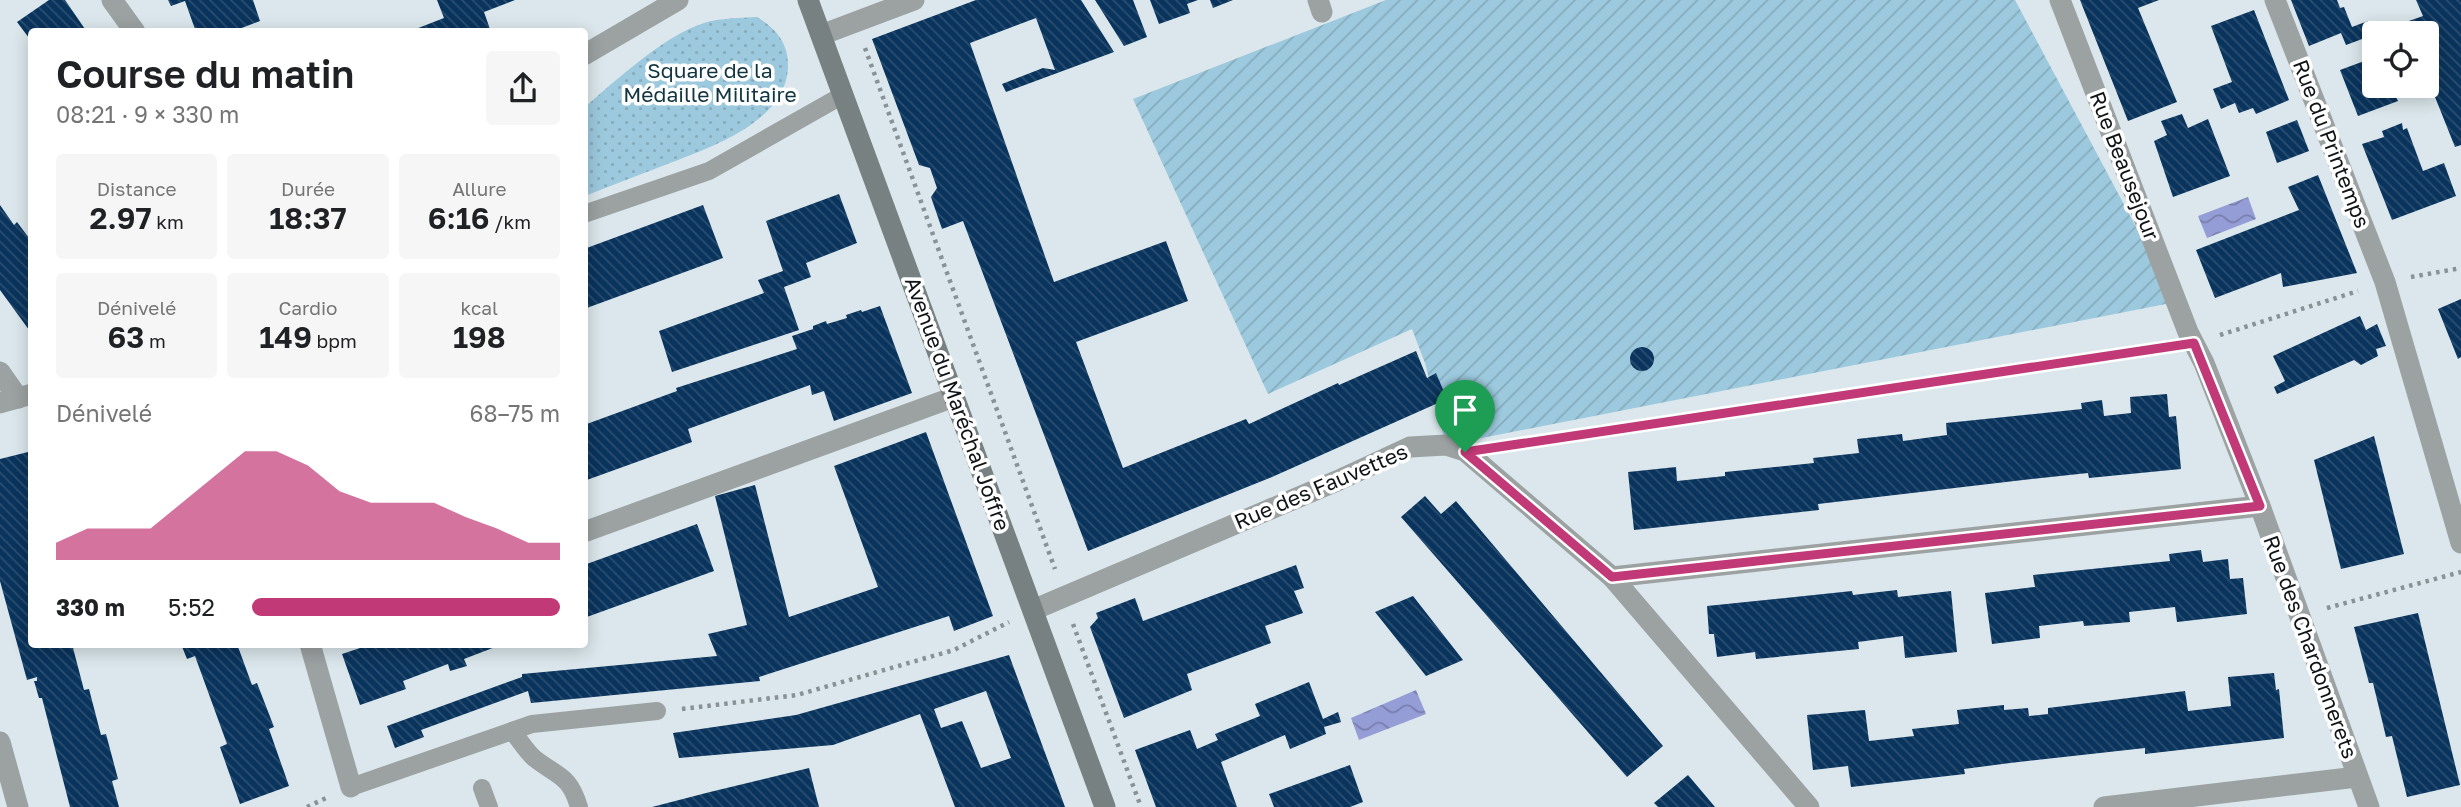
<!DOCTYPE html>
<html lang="fr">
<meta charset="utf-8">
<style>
:root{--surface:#fff;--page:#f6f6f6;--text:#202124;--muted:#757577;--accent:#c13976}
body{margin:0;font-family:"Golos Text",sans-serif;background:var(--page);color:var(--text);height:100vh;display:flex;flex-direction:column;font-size:26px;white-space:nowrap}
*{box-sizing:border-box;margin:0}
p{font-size:23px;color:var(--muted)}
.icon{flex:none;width:38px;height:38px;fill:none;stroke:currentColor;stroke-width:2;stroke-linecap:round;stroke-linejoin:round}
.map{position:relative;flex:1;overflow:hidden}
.side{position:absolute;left:28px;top:28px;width:560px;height:620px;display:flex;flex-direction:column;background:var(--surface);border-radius:7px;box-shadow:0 4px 18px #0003}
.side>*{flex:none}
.controls{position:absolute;left:2362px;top:21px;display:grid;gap:14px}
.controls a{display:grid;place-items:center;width:77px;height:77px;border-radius:7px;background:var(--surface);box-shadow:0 4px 18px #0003;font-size:35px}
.pin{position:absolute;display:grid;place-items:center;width:60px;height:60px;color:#fff;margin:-72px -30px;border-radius:50% 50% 50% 0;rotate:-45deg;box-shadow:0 0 7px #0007}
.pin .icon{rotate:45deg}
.round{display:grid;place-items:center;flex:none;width:74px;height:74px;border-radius:7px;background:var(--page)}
.summary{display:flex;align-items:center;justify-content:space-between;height:119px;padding:0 28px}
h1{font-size:38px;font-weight:600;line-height:52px}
.stats{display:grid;grid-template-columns:repeat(3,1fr);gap:10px;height:119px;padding:7px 28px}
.stats div{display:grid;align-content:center;border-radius:7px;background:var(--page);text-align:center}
.stats b{font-size:30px;font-weight:600}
.stats small{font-size:19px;font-weight:400}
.stats p{font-size:19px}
.chart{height:196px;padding:14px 28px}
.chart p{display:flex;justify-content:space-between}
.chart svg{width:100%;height:126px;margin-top:7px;fill:var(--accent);opacity:.7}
ul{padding:0 28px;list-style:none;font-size:23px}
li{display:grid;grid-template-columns:112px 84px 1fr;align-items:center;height:52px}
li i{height:18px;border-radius:9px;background:var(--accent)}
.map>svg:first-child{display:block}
.park{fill:url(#park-dots)}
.garden{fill:url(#garden-furrows)}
.water{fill:url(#water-waves)}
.building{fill:url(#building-back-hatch);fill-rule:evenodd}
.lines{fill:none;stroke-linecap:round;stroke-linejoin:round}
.path{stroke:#889195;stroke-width:4.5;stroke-dasharray:3.5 5;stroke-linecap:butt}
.lane{stroke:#9ca1a2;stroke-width:18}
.street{stroke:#9ca1a2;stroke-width:21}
.secondary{stroke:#788181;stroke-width:21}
.route-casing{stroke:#fff;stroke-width:14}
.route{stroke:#c13976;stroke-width:9}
.labels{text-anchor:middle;stroke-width:7;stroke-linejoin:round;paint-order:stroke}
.park-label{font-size:21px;fill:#123542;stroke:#fff}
.street-label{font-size:21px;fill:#101416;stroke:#fff}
</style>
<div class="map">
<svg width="2461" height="807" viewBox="0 0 2461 807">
<defs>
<pattern id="park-dots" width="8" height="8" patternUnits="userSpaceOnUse" patternTransform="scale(1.75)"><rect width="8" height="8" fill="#9cc9dd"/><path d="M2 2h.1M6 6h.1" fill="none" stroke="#85acbd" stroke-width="1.8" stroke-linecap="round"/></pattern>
<pattern id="garden-furrows" width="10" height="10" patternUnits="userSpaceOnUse" patternTransform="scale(1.75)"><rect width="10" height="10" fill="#9cc9dd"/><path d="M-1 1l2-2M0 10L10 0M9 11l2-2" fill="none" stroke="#85acbd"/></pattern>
<pattern id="water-waves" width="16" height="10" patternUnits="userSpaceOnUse" patternTransform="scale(1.75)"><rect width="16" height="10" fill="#959dd7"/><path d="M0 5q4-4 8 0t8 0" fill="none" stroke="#787fad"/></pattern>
<pattern id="building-back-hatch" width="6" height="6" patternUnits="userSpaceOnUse" patternTransform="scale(1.75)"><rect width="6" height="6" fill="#09345d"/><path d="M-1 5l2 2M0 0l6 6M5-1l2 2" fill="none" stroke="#2c4e6f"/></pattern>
</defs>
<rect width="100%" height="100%" fill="#dbe7ec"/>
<path class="park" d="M757,17c18,11 31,25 31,48 0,57 -79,83 -123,100 -27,10 -54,21 -80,31v-89c30,-26 80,-72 119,-84 16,-5 36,-5 53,-6z"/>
<polygon class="garden" points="1386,0 2015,0 2176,302 1446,445 1425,363 1412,329 1268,394 1133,99"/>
<g class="water">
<polygon points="2248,197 2256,219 2207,238 2198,216"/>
<polygon points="1416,690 1426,714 1359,740 1351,718"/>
</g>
<g class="building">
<polygon points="49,0 65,0 87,32 32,32 32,42 17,22"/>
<polygon points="168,0 253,0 260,21 231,32 196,32 185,1 171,6"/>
<polygon points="437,0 515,0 484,12 491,32 408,32 444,18"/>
<polygon points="976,0 1081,0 1114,52 1006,92 1002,84 1043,68 1055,70 1036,18 970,43 1054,282 1166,241 1188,301 1076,342 1123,468 1246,419 1249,424 1338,383 1339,385 1416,351 1427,378 1436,373 1447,399 1272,477 1088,551 963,221 942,229 931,197 937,188 930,168 919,165 872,39"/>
<polygon points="1095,0 1133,0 1147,37 1124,46"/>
<polygon points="1150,0 1198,0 1187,4 1190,13 1159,24"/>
<polygon points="1210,0 1233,0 1213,8"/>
<polygon points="2080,0 2159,0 2138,8 2177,102 2128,121"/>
<polygon points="2291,0 2337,0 2340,8 2344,7 2352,27 2368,21 2373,35 2346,45 2341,33 2309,46"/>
<polygon points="2416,0 2461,0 2461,145 2455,147 2427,77 2427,33 2410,33 2406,22 2423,16"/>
<polygon points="2254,10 2289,100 2256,114 2253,108 2239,113 2235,103 2221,109 2213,89 2232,82 2211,26"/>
<polygon points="2375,57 2375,86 2391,86 2398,101 2358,116 2340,70"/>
<polygon points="2182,114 2188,128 2208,119 2230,176 2173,197 2154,141 2167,135 2161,121"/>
<polygon points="2297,120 2309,151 2277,163 2266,132"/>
<polygon points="2402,123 2403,130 2407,128 2423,171 2444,163 2456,196 2392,220 2362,144 2384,137 2382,131"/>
<polygon points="2318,175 2357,273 2283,287 2281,273 2215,298 2196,250 2299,210 2288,187"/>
<polygon points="839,194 857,243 806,263 811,277 784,287 799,330 672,372 659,331 764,293 758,280 783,271 766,221"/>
<polygon points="0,205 14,225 17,222 32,242 32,334 0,290"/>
<polygon points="703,205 723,258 584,309 584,249"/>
<polygon points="2461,299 2461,357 2458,359 2438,309"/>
<polygon points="880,306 912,393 834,421 824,391 812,395 810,385 688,429 692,442 584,481 584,425 677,391 676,388 797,349 792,336 813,329 813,326 826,321 827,324 847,318 846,315 861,310 862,312"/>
<polygon points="2360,316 2366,330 2377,324 2386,346 2376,349 2378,356 2361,365 2354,360 2277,394 2274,387 2285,381 2273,356"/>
<circle cx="1642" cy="359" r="12"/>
<polygon points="2167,394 2169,417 2176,416 2181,469 2089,478 2088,473 2023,480 1818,504 1819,510 1634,530 1628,472 1676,467 1677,481 1725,476 1725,472 1814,463 1813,458 1859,453 1857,439 1902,434 1903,441 1947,435 1946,423 2082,409 2081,403 2102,400 2104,416 2131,413 2130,397"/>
<polygon points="926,432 993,616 954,631 949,616 759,677 760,681 531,703 528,691 421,730 424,737 395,748 387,726 522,677 522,674 717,656 708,634 747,625 715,496 755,485 789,617 878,587 834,466"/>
<polygon points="2374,436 2404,554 2341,569 2314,460"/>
<polygon points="32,451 32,644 72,644 84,690 89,689 101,735 106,734 118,779 112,781 119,807 70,807 42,698 39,698 34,681 37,681 37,677 27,680 0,581 0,459"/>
<polygon points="1425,496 1441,514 1456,501 1663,746 1627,777 1401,517"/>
<polygon points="697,524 714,571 584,618 584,565"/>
<polygon points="2201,550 2203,562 2228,559 2230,579 2243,578 2247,614 2177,622 2175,607 2129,612 2130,622 2084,626 2083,621 2039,626 2040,638 1992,644 1985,593 2035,587 2033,575 2170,561 2169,554"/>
<polygon points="1296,565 1304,588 1294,591 1303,613 1265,626 1271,643 1187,674 1192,690 1124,718 1090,627 1098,618 1096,613 1135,598 1143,621"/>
<polygon points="1897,590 1898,597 1951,591 1957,652 1905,658 1903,636 1858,642 1859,649 1756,659 1755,652 1717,657 1714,634 1709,634 1707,606 1852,591 1853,595"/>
<polygon points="1413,596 1463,660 1426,676 1375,612"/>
<polygon points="2418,613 2460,785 2407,797 2392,736 2386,737 2373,683 2369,683 2354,627"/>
<polygon points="181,644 237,644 252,685 257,683 274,727 269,729 289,786 240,804 220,747 227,744 195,656 187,659"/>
<polygon points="372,644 503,644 464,659 467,666 450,671 448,664 403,681 406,689 360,705 342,654"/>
<path d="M1009,655l56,152h-110l-35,-93 -87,31 -154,13 -6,-25 123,-18zM986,691l25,67 -30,10 -19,-47 -21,7 -7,-19z"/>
<polygon points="2274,673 2276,690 2279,689 2284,738 2145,754 2145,748 2010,763 1964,769 1965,774 1851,787 1848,766 1813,770 1807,715 1865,710 1869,741 1914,736 1912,729 1959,724 1957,710 2004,705 2004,710 2028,708 2029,716 2048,714 2048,708 2185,691 2188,711 2231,706 2228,677"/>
<polygon points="1309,682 1323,719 1338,712 1341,722 1324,727 1326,734 1290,749 1285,735 1221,762 1237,807 1156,807 1135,750 1190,730 1197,749 1218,740 1215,734 1260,716 1255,704"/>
<polygon points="1350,765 1363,802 1350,807 1274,807 1269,794"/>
<polygon points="809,768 819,807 652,807 710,792"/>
<polygon points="1688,775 1715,807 1658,807 1654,803"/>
</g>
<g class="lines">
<g class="path">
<polyline points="865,48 1055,569"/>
<polyline points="2411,277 2461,268"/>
<polyline points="2220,335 2358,291"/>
<polyline points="1504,446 2164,348"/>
<polyline points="2327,608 2461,572"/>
<polyline points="1073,624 1141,807"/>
<polyline points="682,709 797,695 954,650 1009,622"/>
<polyline points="307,807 326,798"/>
</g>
<g class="lane">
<polyline points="584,214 709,171 843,95"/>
<path d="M512,731c7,8 14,20 22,27 24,19 35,16 45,49"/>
<polyline points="351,787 532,724 657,711"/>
<polyline points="482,788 489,807"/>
</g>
<g class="street">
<polyline points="112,0 135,32"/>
<polyline points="1318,0 1322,12"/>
<polyline points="2060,0 2188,332 2204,363 2260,506 2369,807"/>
<polyline points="2275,0 2385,282 2461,543"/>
<polyline points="821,35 914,0"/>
<polyline points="584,55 678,0"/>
<polyline points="0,372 18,398"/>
<polyline points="0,403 32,394"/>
<polyline points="584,532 954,397"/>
<polyline points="1612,577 2260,506"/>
<polyline points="1033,610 1339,480 1410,447 1446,445 1465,451 1612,577 1809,807"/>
<polyline points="310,644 351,787"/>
<polyline points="0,742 18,807"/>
<polyline points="2104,807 2357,777"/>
</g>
<polyline class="secondary" points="808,0 1105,807"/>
</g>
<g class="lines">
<g class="route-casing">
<polygon id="route" points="2194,343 2260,506 1612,577 1465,452"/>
</g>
<use href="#route" class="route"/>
</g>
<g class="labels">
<g class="park-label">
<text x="710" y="78">Square de la<tspan x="710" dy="24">Médaille Militaire</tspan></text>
</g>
<g class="street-label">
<text transform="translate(2331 144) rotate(69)" y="7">Rue du Printemps</text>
<text transform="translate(2124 166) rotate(69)" y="7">Rue Beausejour</text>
<text transform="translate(957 404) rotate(70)" y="7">Avenue du Maréchal Joffre</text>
<text transform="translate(1321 487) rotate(-23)" y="7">Rue des Fauvettes</text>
<text transform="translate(2310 647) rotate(70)" y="7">Rue des Chardonnerets</text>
</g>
</g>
</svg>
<div class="controls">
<a><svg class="icon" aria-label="locate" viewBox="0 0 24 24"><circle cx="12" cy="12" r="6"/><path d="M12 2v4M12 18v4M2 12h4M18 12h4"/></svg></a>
</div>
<div class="pin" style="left:1465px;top:452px;background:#1e9e55"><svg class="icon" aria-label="arrive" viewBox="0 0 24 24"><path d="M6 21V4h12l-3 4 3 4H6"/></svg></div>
<section class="side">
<div class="summary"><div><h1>Course du matin</h1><p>08:21 · 9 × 330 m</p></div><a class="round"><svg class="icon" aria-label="share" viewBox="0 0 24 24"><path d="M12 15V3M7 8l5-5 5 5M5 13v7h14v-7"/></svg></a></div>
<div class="stats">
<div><p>Distance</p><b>2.97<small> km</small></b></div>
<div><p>Durée</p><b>18:37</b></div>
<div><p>Allure</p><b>6:16<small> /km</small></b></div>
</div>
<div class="stats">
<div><p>Dénivelé</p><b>63<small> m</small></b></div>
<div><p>Cardio</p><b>149<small> bpm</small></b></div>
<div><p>kcal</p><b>198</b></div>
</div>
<div class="chart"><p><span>Dénivelé</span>68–75 m</p>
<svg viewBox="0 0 160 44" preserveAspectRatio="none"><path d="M0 44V38L10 33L20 33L30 33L40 24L50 15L60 6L70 6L80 11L90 20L100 24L110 24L120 24L130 29L140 33L150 38L160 38V44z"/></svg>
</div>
<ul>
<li><b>330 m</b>5:52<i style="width:100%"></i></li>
</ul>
</section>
</div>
